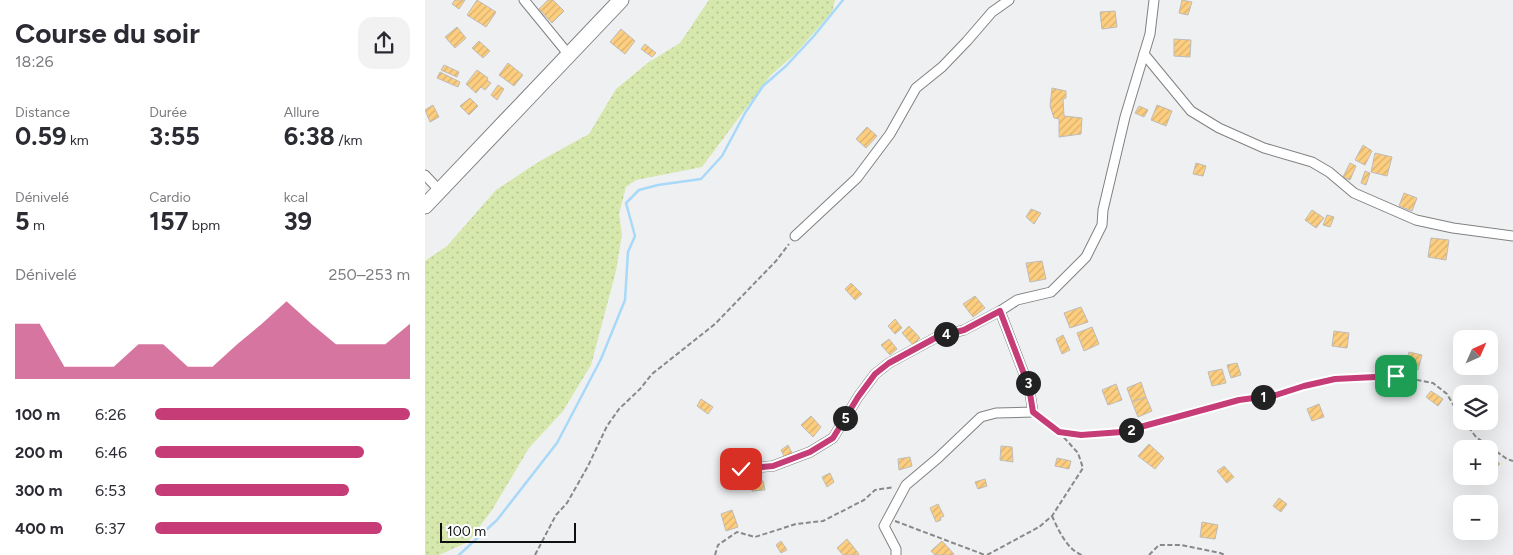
<!DOCTYPE html>
<html lang="fr">
<meta charset="utf-8">
<style>
:root{--surface:#fff;--page:#f2f2f3;--text:#2b2b33;--muted:#7c7c81;--accent:#c53c77}
body{margin:0;font-family:Figtree,sans-serif;background:var(--page);color:var(--text);height:100vh;display:flex;flex-direction:column;font-size:19px;white-space:nowrap}
*{box-sizing:border-box;margin:0}
p{font-size:16px;color:var(--muted)}
.icon{flex:none;width:28px;height:28px;fill:none;stroke:currentColor;stroke-width:2;stroke-linecap:round;stroke-linejoin:round}
.map{position:relative;flex:1;overflow:hidden}
.drawer{display:flex;flex-direction:column;background:var(--surface);width:425px}
.drawer>*{flex:none}
.needle{width:32px;rotate:45deg}
.fabs{position:absolute;left:1028px;top:330px;display:grid;gap:10px}
.fabs a{display:grid;place-items:center;width:45px;height:45px;border-radius:10px;background:var(--surface);box-shadow:0 5px 20px #0002;font-size:25px}
.scale{position:absolute;left:15px;bottom:12px;width:136px;box-sizing:border-box;padding-left:5px;border:2px solid #0f0f0f;border-top:0;font-size:14px;line-height:18px;white-space:nowrap;color:#0f0f0f;-webkit-text-stroke:4px #fdfeff;paint-order:stroke}
.pin{position:absolute;display:grid;place-items:center;width:42px;height:42px;color:#fff;margin:-21px;border-radius:10px;box-shadow:0 2px 8px #0006}
.km{position:absolute;width:25px;height:25px;margin:-12px;border-radius:50%;background:#222;color:#fff;font-size:14px;line-height:25px;text-align:center}
.round{display:grid;place-items:center;flex:none;width:52px;height:52px;border-radius:15px;background:var(--page)}
.overview{display:flex;align-items:center;justify-content:space-between;height:85px;padding:0 15px}
h1{font-size:28px;font-weight:700;line-height:38px}
.figures{display:grid;grid-template-columns:repeat(3,1fr);gap:8px;height:85px;padding:5px 15px}
.figures div{display:grid;align-content:center}
.figures b{font-size:25px;font-weight:700}
.figures small{font-size:14px;font-weight:400}
.figures p{font-size:14px}
.chart{height:140px;padding:10px 15px}
.chart p{display:flex;justify-content:space-between}
.chart svg{width:100%;height:90px;margin-top:5px;fill:var(--accent);opacity:.7}
ul{padding:0 15px;list-style:none;font-size:16px}
li{display:grid;grid-template-columns:80px 60px 1fr;align-items:center;height:38px}
li i{height:12px;border-radius:6px;background:var(--accent)}
main{display:flex;flex:1;min-height:0}
.map>svg:first-child{display:block}
.garden{fill:url(#garden-dots)}
.lines{fill:none;stroke-linecap:round;stroke-linejoin:round}
.stream{stroke:#a9d9f8;stroke-width:2.5}
.building{fill:url(#building-hatch);stroke:#bdbcbb}
.minor-casing{stroke:#808182;stroke-width:11}
.trunk-casing{stroke:#808182;stroke-width:17}
.path{stroke:#88898a;stroke-width:2;stroke-dasharray:5 2.5;stroke-linecap:butt}
.minor{stroke:#fff;stroke-width:9}
.trunk{stroke:#fff;stroke-width:15}
.route-casing{stroke:#fff;stroke-width:10}
.route{stroke:#c53c77;stroke-width:6}
</style>
<main>
<section class="drawer">
<div class="overview"><div><h1>Course du soir</h1><p>18:26</p></div><a class="round"><svg class="icon" aria-label="share" viewBox="0 0 24 24"><path d="M12 15V3M7 8l5-5 5 5M5 13v7h14v-7"/></svg></a></div>
<div class="figures">
<div><p>Distance</p><b>0.59<small> km</small></b></div>
<div><p>Durée</p><b>3:55</b></div>
<div><p>Allure</p><b>6:38<small> /km</small></b></div>
</div>
<div class="figures">
<div><p>Dénivelé</p><b>5<small> m</small></b></div>
<div><p>Cardio</p><b>157<small> bpm</small></b></div>
<div><p>kcal</p><b>39</b></div>
</div>
<div class="chart"><p><span>Dénivelé</span>250–253 m</p>
<svg viewBox="0 0 160 44" preserveAspectRatio="none"><path d="M0 44V17L10 17L20 38L30 38L40 38L50 27L60 27L70 38L80 38L90 27L100 17L110 6L120 17L130 27L140 27L150 27L160 17V44z"/></svg>
</div>
<ul>
<li><b>100 m</b>6:26<i style="width:100%"></i></li>
<li><b>200 m</b>6:46<i style="width:82%"></i></li>
<li><b>300 m</b>6:53<i style="width:76%"></i></li>
<li><b>400 m</b>6:37<i style="width:89%"></i></li>
</ul>
</section>
<div class="map">
<svg width="1088" height="555" viewBox="0 0 1088 555">
<defs>
<pattern id="garden-dots" width="8" height="8" patternUnits="userSpaceOnUse" patternTransform="scale(1.25)"><rect width="8" height="8" fill="#d6e8ac"/><path d="M2 2h.1M6 6h.1" fill="none" stroke="#b6c693" stroke-width="1.8" stroke-linecap="round"/></pattern>
<pattern id="building-hatch" width="6" height="6" patternUnits="userSpaceOnUse" patternTransform="scale(1.25)"><rect width="6" height="6" fill="#fdce7f"/><path d="M-1 1l2-2M0 6l6-6M5 7l2-2" fill="none" stroke="#d8b06d"/></pattern>
</defs>
<rect width="100%" height="100%" fill="#eff0f2"/>
<polygon class="garden" points="284,0 410,0 407,12 371,53 345,76 277,167 211,180 201,187 194,214 197,234 191,271 166,365 138,411 104,448 67,510 43,542 14,555 0,555 0,261 22,246 71,190 115,161 164,134 191,89 224,62 255,43"/>
<g class="lines">
<polyline class="stream" points="34,555 72,520 132,443 176,359 200,300 203,252 210,236 201,203 214,190 233,185 276,179 297,156 320,113 338,86 361,66 388,37 418,0"/>
</g>
<g class="building">
<polygon points="30,0 40,0 34,9 27,4"/>
<polygon points="52,0 71,12 61,27 42,15"/>
<polygon points="123,0 128,0 139,11 127,23 114,9"/>
<polygon points="757,0 767,2 763,15 754,13"/>
<polygon points="690,11 692,27 677,29 675,12"/>
<polygon points="32,27 41,38 30,48 20,37"/>
<polygon points="196,29 210,41 200,54 185,42"/>
<polygon points="749,39 766,40 765,57 749,56"/>
<polygon points="54,41 65,51 58,58 47,48"/>
<polygon points="220,44 231,53 227,57 216,49"/>
<polygon points="83,63 98,75 89,86 74,75"/>
<polygon points="19,65 34,72 32,77 16,70"/>
<polygon points="52,70 63,78 62,80 66,83 60,90 56,87 51,93 41,84"/>
<polygon points="15,72 35,82 33,87 12,78"/>
<polygon points="73,85 79,89 72,100 66,95"/>
<polygon points="627,88 641,91 641,98 638,99 639,116 657,118 656,134 634,137 634,119 629,118 625,106"/>
<polygon points="45,98 53,106 44,115 35,106"/>
<polygon points="8,105 14,117 5,122 0,110"/>
<polygon points="732,105 747,111 741,126 726,120"/>
<polygon points="714,106 723,110 719,117 710,113"/>
<polygon points="442,127 452,136 441,148 431,139"/>
<polygon points="938,145 947,151 940,165 930,160"/>
<polygon points="950,153 967,157 962,176 946,172"/>
<polygon points="771,163 781,166 778,176 768,174"/>
<polygon points="925,163 931,166 925,180 918,177"/>
<polygon points="940,171 945,173 941,185 936,183"/>
<polygon points="979,193 992,198 987,211 974,206"/>
<polygon points="606,209 616,213 609,224 601,217"/>
<polygon points="887,210 899,218 891,228 880,220"/>
<polygon points="902,215 909,217 905,227 898,225"/>
<polygon points="1006,238 1024,240 1021,260 1003,257"/>
<polygon points="617,261 621,279 605,282 601,263"/>
<polygon points="426,283 437,294 430,300 420,289"/>
<polygon points="550,296 560,308 548,317 538,304"/>
<polygon points="656,307 663,322 645,328 639,313"/>
<polygon points="470,319 477,328 470,334 463,326"/>
<polygon points="484,326 495,338 488,345 477,333"/>
<polygon points="667,327 674,344 659,351 652,333"/>
<polygon points="909,331 924,333 922,348 907,346"/>
<polygon points="638,335 645,350 637,354 631,339"/>
<polygon points="464,339 472,349 465,355 456,345"/>
<polygon points="984,352 997,355 993,370 980,367"/>
<polygon points="812,363 816,375 806,378 802,365"/>
<polygon points="797,369 801,383 787,386 783,372"/>
<polygon points="716,382 721,397 707,402 702,388"/>
<polygon points="691,384 697,400 683,405 677,390"/>
<polygon points="1006,391 1018,399 1013,406 1001,397"/>
<polygon points="721,397 727,411 713,417 707,402"/>
<polygon points="276,399 288,407 283,414 272,406"/>
<polygon points="894,404 899,417 887,421 882,409"/>
<polygon points="386,416 396,427 388,437 376,425"/>
<polygon points="724,444 739,458 730,469 713,456"/>
<polygon points="363,445 367,453 360,458 356,450"/>
<polygon points="576,446 587,447 588,462 575,460"/>
<polygon points="1068,456 1075,464 1068,470 1064,466 1064,460"/>
<polygon points="485,457 487,466 474,470 473,459"/>
<polygon points="632,458 646,461 644,469 630,466"/>
<polygon points="799,466 809,477 802,483 792,471"/>
<polygon points="405,473 409,482 402,487 397,477"/>
<polygon points="560,479 562,486 553,489 550,482"/>
<polygon points="338,481 340,490 327,491 326,482"/>
<polygon points="854,498 862,504 856,512 848,506"/>
<polygon points="513,504 519,516 515,518 516,520 511,522 505,508"/>
<polygon points="307,510 313,527 301,531 296,514"/>
<polygon points="777,522 793,525 790,539 775,537"/>
<polygon points="422,539 434,554 433,555 418,555 412,548"/>
<polygon points="356,541 362,550 356,553 351,545"/>
<polygon points="517,541 529,554 528,555 510,555 506,551"/>
</g>
<g class="lines">
<g class="minor-casing">
<g id="minor">
<polyline points="99,0 144,55"/>
<polyline points="719,54 766,111 794,128 839,148 887,162 904,172 929,193 991,220 1028,228 1088,236"/>
<polyline points="0,175 15,191"/>
<polyline points="370,236 432,178 465,134 491,88 517,67 542,41 567,12 584,0"/>
<polyline points="315,469 348,466 385,452 408,438 433,397 450,374 464,363 512,337 539,330 575,311 592,300 626,292 661,257 677,225 678,210 700,117 725,34 729,0"/>
<polyline points="471,555 471,549 459,526 481,485 513,458 556,417 571,413 608,412 604,387 575,311"/>
</g>
</g>
<g class="trunk-casing">
<polyline id="trunk" points="0,206 196,0"/>
</g>
<g class="path">
<polyline points="614,417 634,432 656,435 697,432 814,400 851,395 879,386 910,379 971,376 1008,383 1022,394 1036,418"/>
<polyline points="1039,421 1051,437 1082,459 1088,461"/>
<path d="M627,516c6,13 15,34 30,39"/>
<polyline points="470,521 560,555"/>
<polyline points="110,555 131,515 142,503 163,466 182,426 194,409 215,389 227,374 290,324 351,261 364,244"/>
<polyline points="290,555 293,545 312,532 330,537 371,524 398,521 439,500 450,490 469,487"/>
<polyline points="562,555 614,527 627,516 658,468 653,453 634,432"/>
<polyline points="724,555 734,545 756,545 795,553 800,555"/>
</g>
<use href="#minor" class="minor"/>
<use href="#trunk" class="trunk"/>
</g>
<g class="lines">
<g class="route-casing">
<polyline id="route" points="316,469 348,466 385,452 408,438 433,397 450,374 464,363 512,337 539,330 575,311 604,387 608,412 634,432 656,435 697,432 814,400 851,395 879,386 910,379 971,376"/>
</g>
<use href="#route" class="route"/>
</g>
</svg>
<div class="fabs">
<a><svg class="needle" viewBox="-14 -14 28 28"><path d="M0-13l5 13h-10z" fill="#e53935"/><path d="M0 13l5-13h-10z" fill="#7c7c81"/></svg></a>
<a><svg class="icon" aria-label="layers" viewBox="0 0 24 24"><path d="M12 4l9 5-9 5-9-5zM3 14l9 5 9-5"/></svg></a>
<a>+</a>
<a>−</a>
</div>
<div class="scale">100 m</div>
<div class="pin" style="left:971px;top:376px;background:#1e9e55"><svg class="icon" aria-label="arrive" viewBox="0 0 24 24"><path d="M6 21V4h12l-3 4 3 4H6"/></svg></div>
<div class="pin" style="left:316px;top:469px;background:#d93025"><svg class="icon" aria-label="check" viewBox="0 0 24 24"><path d="M5 12l5 5 9-10"/></svg></div>
<b class="km" style="left:838px;top:397px">1</b>
<b class="km" style="left:706px;top:430px">2</b>
<b class="km" style="left:603px;top:383px">3</b>
<b class="km" style="left:521px;top:334px">4</b>
<b class="km" style="left:420px;top:418px">5</b>
</div>
</main>
